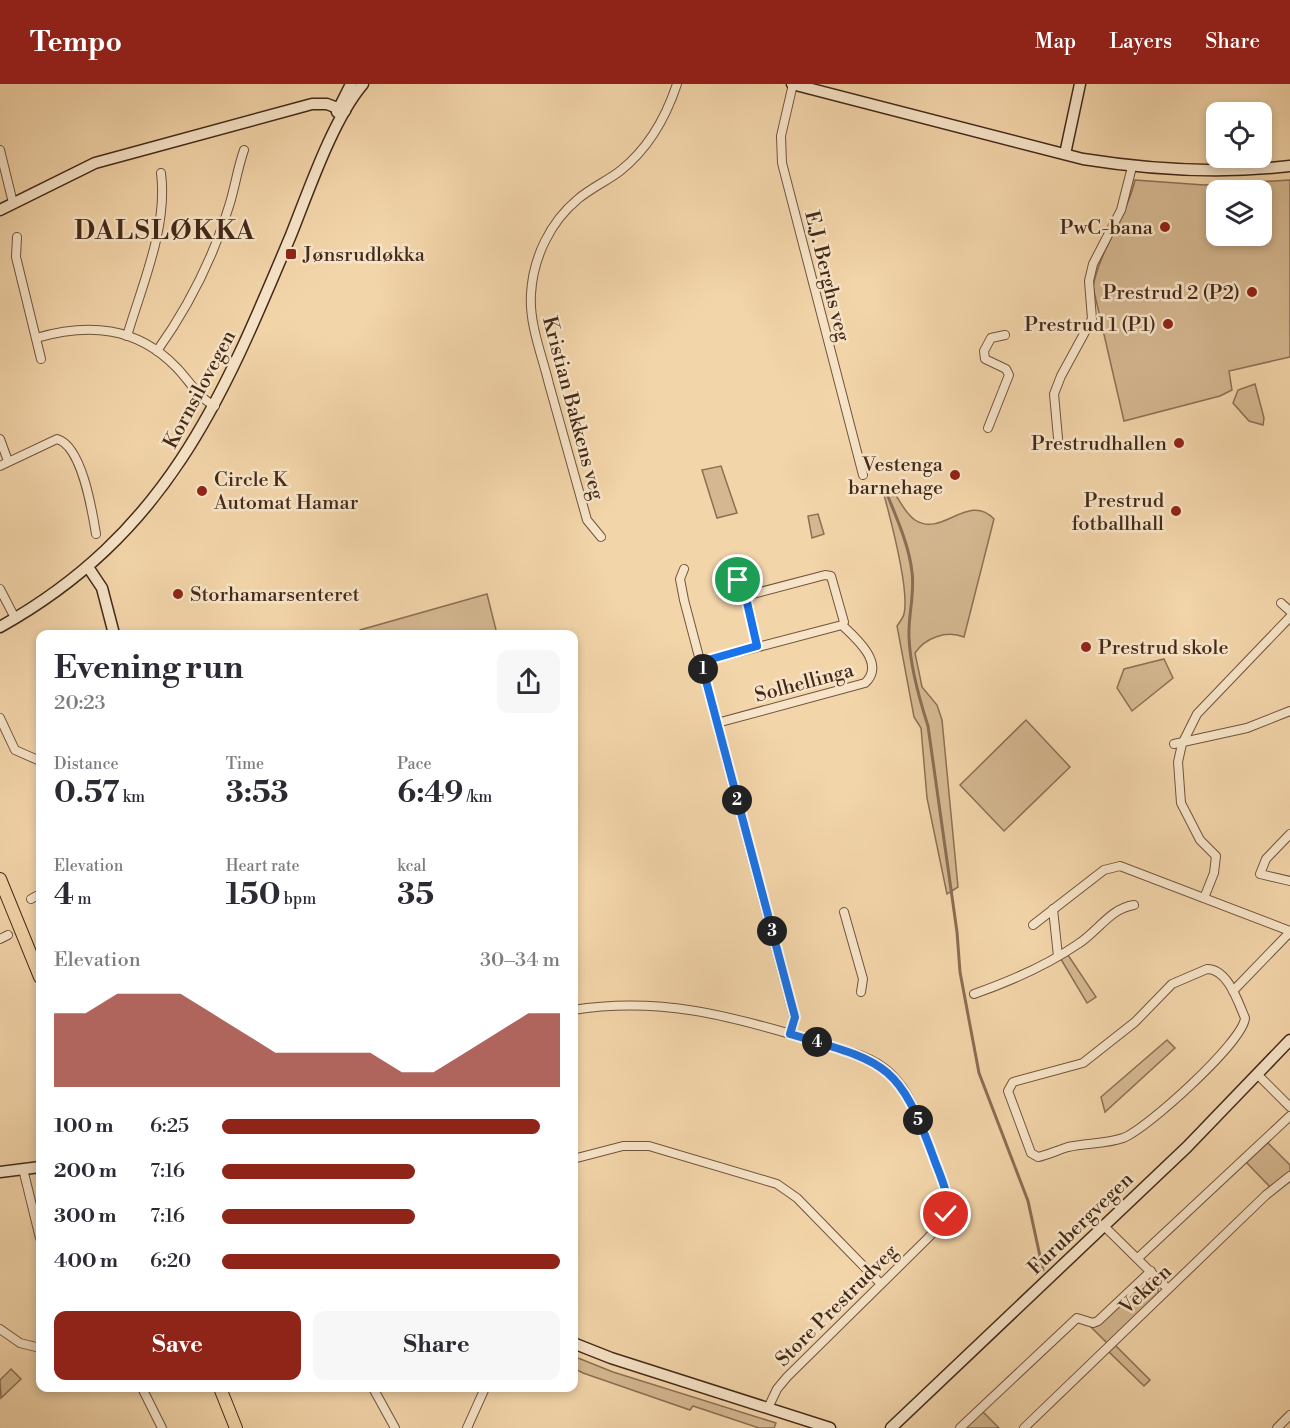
<!DOCTYPE html>
<meta charset="utf-8">
<style>
:root{--surface:#fff;--page:#f7f7f7;--text:#2b2b33;--muted:#7c7c81;--accent:#8f2418}
body{margin:0;font-family:"Libre Bodoni",serif;background:var(--page);color:var(--text);height:100vh;display:flex;flex-direction:column;font-size:22px;white-space:nowrap}
*{box-sizing:border-box;margin:0}
p{font-size:20px;color:var(--muted)}
.icon{flex:none;width:33px;height:33px;fill:none;stroke:currentColor;stroke-width:2;stroke-linecap:round;stroke-linejoin:round}
.map{position:relative;flex:1;overflow:hidden}
.sheet{position:absolute;left:36px;top:546px;width:542px;height:762px;display:flex;flex-direction:column;background:var(--surface);border-radius:12px;box-shadow:0 3px 9px #0003}
.sheet>*{flex:none}
.controls{position:absolute;left:1206px;top:18px;display:grid;gap:12px}
.controls a{display:grid;place-items:center;width:66px;height:66px;border-radius:12px;background:var(--surface);box-shadow:0 3px 9px #0003;font-size:30px}
.pin{position:absolute;display:grid;place-items:center;width:51px;height:51px;color:#fff;margin:-26px;border:3px solid #fff;border-radius:50%;box-shadow:0 2px 6px #0007}
.km{position:absolute;width:30px;height:30px;margin:-15px;border-radius:50%;background:#222;color:#fff;font-size:16px;line-height:30px;text-align:center}
.round{display:grid;place-items:center;flex:none;width:63px;height:63px;border-radius:12px;background:var(--page)}
.summary{display:flex;align-items:center;justify-content:space-between;height:102px;padding:0 18px}
h1{font-size:33px;font-weight:800;line-height:45px}
.metrics{display:grid;grid-template-columns:repeat(3,1fr);gap:9px;height:102px;padding:6px 18px}
.metrics div{display:grid;align-content:center}
.metrics b{font-size:30px;font-weight:800}
.metrics small{font-size:16px;font-weight:400}
.metrics p{font-size:16px}
.chart{height:168px;padding:12px 18px}
.chart p{display:flex;justify-content:space-between}
.chart svg{width:100%;height:108px;margin-top:6px;fill:var(--accent);opacity:.7}
.primary-button{display:flex;gap:12px;margin-top:auto;padding:12px 18px}
.primary-button a{flex:1;height:69px;border-radius:12px;background:var(--accent);color:#fff;font-size:24px;font-weight:800;line-height:69px;text-align:center}
.primary-button a+a{background:var(--page);color:var(--text)}
ul{padding:0 18px;list-style:none;font-size:20px}
li{display:grid;grid-template-columns:96px 72px 1fr;align-items:center;height:45px}
li i{height:15px;border-radius:8px;background:var(--accent)}
header{display:flex;align-items:center;gap:36px;box-sizing:border-box;height:84px;padding:0 30px;background:var(--accent);color:#fff}
header strong{font-size:28px}
nav{display:flex;gap:33px;margin-inline-start:auto;font-size:21px}
.map>svg:first-child{display:block}
.green{fill:#d5b891;stroke:#8c7055;stroke-width:1.5;fill-rule:evenodd}
.lines{fill:none;stroke-linecap:round;stroke-linejoin:round}
.stream{stroke:#8a6d53;stroke-width:3}
.street-casing{stroke:#70543d;stroke-width:10}
.secondary-casing{stroke:#442919;stroke-width:13}
.primary-casing{stroke:#442919;stroke-width:14}
.street{stroke:#f7e4c8;stroke-width:8}
.secondary{stroke:#f7e4c8;stroke-width:10}
.primary{stroke:#f3d5aa;stroke-width:12}
.route-casing{stroke:#fff;stroke-width:12}
.route{stroke:#1a73e8;stroke-width:8}
.poi-dot{fill:#8f2418;stroke:#f7e4c8;stroke-width:2}
.labels{text-anchor:middle;stroke-width:5;stroke-linejoin:round;paint-order:stroke}
.poi-label{font-size:20px;fill:#442919;stroke:#f7e4c8;text-anchor:end}
.street-label{font-size:20px;fill:#442919;stroke:#f7e4c8}
.district-label{font-size:26px;font-weight:bold;letter-spacing:1.5px;fill:#442919;stroke:#f7e4c8}
</style>
<header>
<strong>Tempo</strong>
<nav><a>Map</a><a>Layers</a><a>Share</a></nav>
</header>
<div class="map">
<svg width="1290" height="1344" viewBox="0 0 1290 1344">
<rect width="100%" height="100%" fill="#f3d5aa"/>
<filter id="stains"><feTurbulence type="fractalNoise" baseFrequency=".00333" numOctaves="4"/><feColorMatrix values="0 0 0 0 .2 0 0 0 0 .09 0 0 0 0 .02 0 0 0 .5 -.17"/></filter>
<radialGradient id="worn" r=".72"><stop offset=".6" stop-color="#630" stop-opacity="0"/><stop offset="1" stop-color="#630" stop-opacity=".3"/></radialGradient>
<g class="green">
<path d="M1135,96l69,5 86,-5v177l-61,14 3,19 -12,6 -96,25 -31,-134c7,-38 33,-69 42,-107zM1216,106h46v46h-46z"/>
<polygon points="1255,300 1264,334 1263,341 1249,337 1233,319 1238,306"/>
<polygon points="721,382 737,429 717,434 702,386"/>
<path d="M883,407l12,3c6,9 11,20 20,26 27,18 53,-28 79,-1l-30,118c-18,-7 -39,1 -49,16l7,34 15,18 5,15 16,167 -11,7 -20,-96 -6,-70 -7,-11 -17,-91c2,-3 6,-8 7,-12 6,-25 -14,-97 -21,-123z"/>
<polygon points="818,430 824,450 812,454 808,432"/>
<polygon points="487,510 497,550 357,550 360,546"/>
<polygon points="1164,575 1173,594 1132,627 1117,604 1124,585"/>
<polygon points="1026,636 1070,683 1004,747 960,701"/>
<polygon points="1066,868 1096,913 1087,919 1059,872"/>
<polygon points="1167,956 1175,964 1105,1028 1101,1013"/>
<polygon points="1267,1058 1290,1081 1290,1089 1271,1104 1246,1078"/>
<polygon points="1149,1193 1158,1202 1158,1212 1108,1260 1090,1242"/>
<polygon points="1115,1261 1150,1296 1144,1302 1108,1267"/>
<polygon points="573,1272 613,1288 776,1339 774,1344 759,1344 693,1322 690,1326 583,1289 573,1284"/>
<polygon points="11,1285 21,1295 1,1314 0,1296"/>
<polygon points="982,1327 999,1344 964,1344"/>
</g>
<g class="lines">
<path class="stream" d="M887,410c10,25 22,51 25,78 3,22 -4,43 -3,65 1,30 10,61 19,89l29,206 3,40 19,101 49,128 15,69"/>
<g class="street-casing">
<g id="street">
<polyline points="793,0 781,52 782,79 863,391"/>
<polyline points="0,66 13,119"/>
<polyline points="17,153 16,173 41,275"/>
<path d="M127,252c15,-51 41,-109 34,-163"/>
<path d="M36,254c52,-15 100,-12 140,29 13,13 22,31 39,39"/>
<path d="M157,267c32,-45 57,-95 73,-148 5,-17 8,-36 14,-53"/>
<polyline points="988,344 1009,291 1006,285 985,275 984,267 991,254 1005,251"/>
<polyline points="1058,354 1054,310 1061,292 1092,235 1089,197 1093,180 1121,126 1132,83"/>
<polyline points="0,355 8,377"/>
<path d="M0,382l57,-27c25,7 35,71 39,95"/>
<path d="M601,453l-14,-17c-13,-45 -25,-91 -38,-136 -7,-29 -20,-60 -18,-90 2,-36 19,-72 47,-95 13,-11 29,-18 42,-28 28,-22 46,-54 57,-87"/>
<polyline points="684,485 680,495 684,516 794,933 790,950"/>
<path d="M721,485c31,19 28,44 36,77"/>
<polyline points="0,505 15,534"/>
<polyline points="1281,519 1290,527"/>
<polyline points="701,578 842,541 844,538 831,492 825,491 745,512"/>
<polyline points="0,634 15,666 40,677"/>
<path d="M717,639l148,-40c21,-19 -9,-45 -23,-58"/>
<polyline points="1174,660 1247,644 1290,627"/>
<polyline points="1290,750 1266,775 1260,790 1290,797"/>
<polyline points="1204,814 1214,789 1216,772 1200,756 1181,719 1178,678 1182,660 1197,630 1290,533"/>
<polyline points="31,815 40,810"/>
<polyline points="1053,825 1058,872"/>
<polyline points="844,828 863,895 861,908"/>
<polyline points="1033,841 1104,786 1120,782 1290,847"/>
<polyline points="0,855 8,851"/>
<path d="M1207,885c21,0 31,33 38,49 -2,24 -98,111 -122,120 -17,6 -37,5 -55,9 -10,3 -20,8 -30,10l-7,-4 -23,-62 5,-9 70,-19 52,-41 37,-38z"/>
<polyline points="1233,907 1290,848"/>
<path d="M974,910c37,-13 72,-28 104,-50 19,-12 33,-36 56,-39"/>
<path d="M573,926c86,-14 159,6 241,31 25,8 55,13 75,31 24,22 34,58 45,88 13,35 22,48 -6,78l-141,139 -10,12 -9,19"/>
<polyline points="1258,991 1290,1023"/>
<polyline points="573,1075 623,1062 649,1062 777,1100 797,1114 881,1200"/>
<polyline points="23,1085 40,1154"/>
<polyline points="1104,1142 1168,1205"/>
<polyline points="1138,1174 1290,1032"/>
<polyline points="0,1245 20,1259 40,1264"/>
<polyline points="142,1304 162,1344"/>
<polyline points="373,1304 395,1344"/>
<polyline points="467,1344 485,1304"/>
<polyline points="960,1344 1077,1234 1093,1239 1098,1237 1151,1187"/>
<polyline points="1024,1344 1266,1111 1290,1092"/>
<polyline points="1277,1344 1290,1331"/>
</g>
</g>
<g class="secondary-casing">
<g id="secondary">
<path d="M792,0l291,75c69,11 138,15 207,7"/>
<polyline points="337,28 351,0"/>
<polyline points="1065,70 1080,0"/>
<polyline points="0,126 95,79 312,20 327,20 345,27"/>
<polyline points="88,483 102,504 114,550"/>
<path d="M0,543c166,-93 221,-225 291,-392 18,-45 42,-116 72,-151"/>
<polyline points="0,1088 40,1083"/>
<polyline points="573,1259 611,1274 830,1344"/>
<polyline points="891,1344 1187,1063 1290,956"/>
</g>
</g>
<g class="primary-casing">
<g id="primary">
<polyline points="0,795 40,893"/>
<polyline points="220,1304 236,1344"/>
</g>
</g>
<use href="#street" class="street"/>
<use href="#secondary" class="secondary"/>
<use href="#primary" class="primary"/>
</g>
<g class="lines">
<g class="route-casing">
<path id="route" d="M738,496l6,9 13,57 -56,16 94,355 -5,17c93,28 108,26 143,122 6,18 18,39 13,58"/>
</g>
<use href="#route" class="route"/>
</g>
<g class="poi-dot">
<circle cx="1165" cy="143" r="6"/>
<rect x="285" y="164" width="12" height="12" rx="3"/>
<circle cx="1252" cy="208" r="6"/>
<circle cx="1168" cy="240" r="6"/>
<circle cx="1179" cy="359" r="6"/>
<circle cx="955" cy="391" r="6"/>
<circle cx="202" cy="407" r="6"/>
<circle cx="1176" cy="427" r="6"/>
<circle cx="178" cy="510" r="6"/>
<circle cx="1086" cy="563" r="6"/>
</g>
<g class="labels">
<g class="poi-label">
<text x="1153" y="150">PwC-bana</text>
<text x="303" y="177" text-anchor="start">Jønsrudløkka</text>
<text x="1240" y="215">Prestrud 2 (P2)</text>
<text x="1156" y="247">Prestrud 1 (P1)</text>
<text x="1167" y="366">Prestrudhallen</text>
<text x="943" y="387">Vestenga<tspan x="943" dy="23">barnehage</tspan></text>
<text x="214" y="402" text-anchor="start">Circle K<tspan x="214" dy="23">Automat Hamar</tspan></text>
<text x="1164" y="423">Prestrud<tspan x="1164" dy="23">fotballhall</tspan></text>
<text x="190" y="517" text-anchor="start">Storhamarsenteret</text>
<text x="1098" y="570" text-anchor="start">Prestrud skole</text>
</g>
<g class="street-label">
<text transform="translate(828 192) rotate(76)" y="7">E.J. Berghs veg</text>
<text transform="translate(199 305) rotate(-62)" y="7">Kornsilovegen</text>
<text transform="translate(574 324) rotate(75)" y="7">Kristian Bakkens veg</text>
<text transform="translate(804 598) rotate(-15)" y="7">Solhellinga</text>
<text transform="translate(1080 1139) rotate(-44)" y="7">Furubergvegen</text>
<text transform="translate(1145 1205) rotate(-43)" y="7">Vekten</text>
<text transform="translate(836 1221) rotate(-45)" y="7">Store Prestrudveg</text>
</g>
<g class="district-label">
<text x="165" y="155">DALSLØKKA</text>
</g>
</g>
<rect width="100%" height="100%" filter="url(#stains)"/>
<rect width="100%" height="100%" fill="url(#worn)"/>
</svg>
<div class="controls">
<a><svg class="icon" aria-label="locate" viewBox="0 0 24 24"><circle cx="12" cy="12" r="6"/><path d="M12 2v4M12 18v4M2 12h4M18 12h4"/></svg></a>
<a><svg class="icon" aria-label="layers" viewBox="0 0 24 24"><path d="M12 4l9 5-9 5-9-5zM3 14l9 5 9-5"/></svg></a>
</div>
<div class="pin" style="left:738px;top:496px;background:#1e9e55"><svg class="icon" aria-label="arrive" viewBox="0 0 24 24"><path d="M6 21V4h12l-3 4 3 4H6"/></svg></div>
<div class="pin" style="left:946px;top:1130px;background:#d93025"><svg class="icon" aria-label="check" viewBox="0 0 24 24"><path d="M5 12l5 5 9-10"/></svg></div>
<b class="km" style="left:703px;top:585px">1</b>
<b class="km" style="left:737px;top:716px">2</b>
<b class="km" style="left:772px;top:847px">3</b>
<b class="km" style="left:817px;top:958px">4</b>
<b class="km" style="left:918px;top:1036px">5</b>
<section class="sheet">
<div class="summary"><div><h1>Evening run</h1><p>20:23</p></div><a class="round"><svg class="icon" aria-label="share" viewBox="0 0 24 24"><path d="M12 15V3M7 8l5-5 5 5M5 13v7h14v-7"/></svg></a></div>
<div class="metrics">
<div><p>Distance</p><b>0.57<small> km</small></b></div>
<div><p>Time</p><b>3:53</b></div>
<div><p>Pace</p><b>6:49<small> /km</small></b></div>
</div>
<div class="metrics">
<div><p>Elevation</p><b>4<small> m</small></b></div>
<div><p>Heart rate</p><b>150<small> bpm</small></b></div>
<div><p>kcal</p><b>35</b></div>
</div>
<div class="chart"><p><span>Elevation</span>30–34 m</p>
<svg viewBox="0 0 160 44" preserveAspectRatio="none"><path d="M0 44V14L10 14L20 6L30 6L40 6L50 14L60 22L70 30L80 30L90 30L100 30L110 38L120 38L130 30L140 22L150 14L160 14V44z"/></svg>
</div>
<ul>
<li><b>100 m</b>6:25<i style="width:94%"></i></li>
<li><b>200 m</b>7:16<i style="width:57%"></i></li>
<li><b>300 m</b>7:16<i style="width:57%"></i></li>
<li><b>400 m</b>6:20<i style="width:100%"></i></li>
</ul>
<div class="primary-button"><a>Save</a><a>Share</a></div>
</section>
</div>
